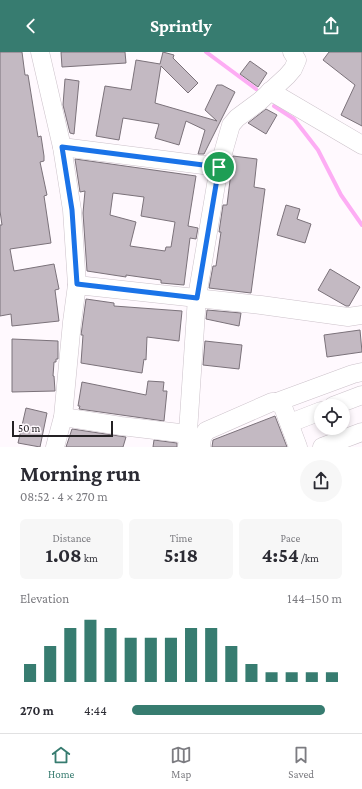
<!DOCTYPE html>
<meta charset="utf-8">
<style>
:root{--surface:#fff;--page:#f7f7f7;--text:#2b2b33;--muted:#7c7c81;--line:#e1e1e2;--accent:#377c70}
body{margin:0;font-family:"Crimson Pro",serif;background:var(--page);color:var(--text);height:100vh;display:flex;flex-direction:column;font-size:15px;white-space:nowrap}
*{box-sizing:border-box;margin:0}
p{font-size:13px;color:var(--muted)}
.icon{flex:none;width:22px;height:22px;fill:none;stroke:currentColor;stroke-width:2;stroke-linecap:round;stroke-linejoin:round}
.map{position:relative;height:395px;overflow:hidden}
.details{display:flex;flex-direction:column;background:var(--surface);flex:1}
.details>*{flex:none}
.buttons{position:absolute;left:314px;top:347px;display:grid;gap:8px}
.buttons a{display:grid;place-items:center;width:36px;height:36px;border-radius:50%;background:var(--surface);box-shadow:0 2px 6px #0003;font-size:20px}
.scale{position:absolute;left:12px;bottom:10px;width:101px;box-sizing:border-box;padding-left:4px;border:2px solid #242124;border-top:0;font-size:11px;line-height:14px;white-space:nowrap;color:#242124;-webkit-text-stroke:3px #fff9fe;paint-order:stroke}
.pin{position:absolute;display:grid;place-items:center;width:34px;height:34px;color:#fff;margin:-17px;border:2px solid #fff;border-radius:50%;box-shadow:0 1px 4px #0007}
.round{display:grid;place-items:center;flex:none;width:42px;height:42px;border-radius:21px;background:var(--page)}
.summary{display:flex;align-items:center;justify-content:space-between;height:68px;padding:0 20px}
h1{font-size:22px;font-weight:700;line-height:30px}
.figures{display:grid;grid-template-columns:repeat(3,1fr);gap:6px;height:68px;padding:4px 20px}
.figures div{display:grid;align-content:center;border-radius:6px;background:var(--page);text-align:center}
.figures b{font-size:20px;font-weight:700}
.figures small{font-size:11px;font-weight:400}
.figures p{font-size:11px}
.chart{height:112px;padding:8px 20px}
.chart p{display:flex;justify-content:space-between}
.chart svg{width:100%;height:72px;margin-top:4px;stroke:var(--accent);stroke-width:6}
ul{padding:0 20px;list-style:none;font-size:13px}
li{display:grid;grid-template-columns:64px 48px 1fr;align-items:center;height:30px}
li i{height:10px;border-radius:5px;background:var(--accent)}
header{display:flex;justify-content:space-between;align-items:center;height:52px;padding:0 20px;background:var(--accent);color:#fff;font-size:18px;font-weight:700}
.tabs{display:flex;justify-content:space-around;align-items:center;height:56px;border-top:1px solid var(--line);background:var(--surface);font-size:11px;color:var(--muted)}
.tabs a{display:grid;justify-items:center;gap:2px}
.tabs .current{color:var(--accent)}
.map>svg:first-child{display:block}
.lines{fill:none;stroke-linecap:round;stroke-linejoin:round}
.stream{stroke:#fdadf4;stroke-width:4}
.building{fill:#c3b9c2;stroke:#7b727a;fill-rule:evenodd}
.minor-casing{stroke:#ccc2ca;stroke-width:19}
.minor{stroke:#fff;stroke-width:18}
.route-casing{stroke:#fff;stroke-width:8}
.route{stroke:#1a73e8;stroke-width:5}
</style>
<header><svg class="icon" aria-label="back" viewBox="0 0 24 24"><path d="M15 5l-7 7 7 7"/></svg>Sprintly<svg class="icon" aria-label="share" viewBox="0 0 24 24"><path d="M12 15V3M7 8l5-5 5 5M5 13v7h14v-7"/></svg></header>
<div class="map">
<svg width="362" height="395" viewBox="0 0 362 395">
<rect width="100%" height="100%" fill="#fff9fe"/>
<g class="lines">
<g class="stream">
<polyline points="206,0 256,37"/>
<polyline points="274,54 294,67 318,98 341,143 362,173"/>
</g>
</g>
<g class="building">
<polygon points="0,0 22,0 25,23 28,23 38,85 41,84 44,104 44,109 40,110 47,143 44,144 51,191 10,197 14,219 54,212 59,237 55,238 59,269 12,274 11,262 0,264 0,173 2,173 0,159"/>
<polygon points="61,0 125,0 126,11 62,15"/>
<polygon points="163,0 174,3 173,6 198,31 188,41 161,14 155,51 217,69 205,58 217,33 222,33 235,40 204,102 198,102 205,78 186,69 179,93 155,86 159,72 123,66 119,88 96,84 105,34 131,38 136,8 160,12"/>
<polygon points="329,0 362,0 362,74 341,63 355,33 323,8"/>
<polygon points="250,9 267,21 258,35 240,22"/>
<polygon points="65,27 79,29 74,82 70,81 63,53"/>
<polygon points="266,57 277,63 266,82 248,71"/>
<polygon points="233,104 257,107 254,135 265,137 251,241 209,236 213,214 216,214 221,180 219,180 223,153 227,153"/>
<path d="M75,107l121,17 -8,50 10,2 -2,11 -6,-1 -6,47 -23,-2v-3l-35,-5v2l-39,-6 -4,-58 2,-22 -5,1zM113,141l31,4 -3,19 34,6 -4,25h-5l-1,4 -35,-5 6,-24 -26,-7z"/>
<polygon points="286,153 300,157 297,167 311,172 305,191 277,183"/>
<polygon points="330,217 360,235 349,254 346,254 318,238"/>
<polygon points="86,247 114,251 114,254 182,259 179,289 147,285 146,308 144,307 142,321 81,311 83,283 81,283"/>
<polygon points="207,258 241,261 239,274 206,267"/>
<polygon points="360,278 362,300 327,305 324,283"/>
<polygon points="12,287 58,289 58,307 56,307 56,310 54,310 53,324 54,324 55,339 12,340"/>
<polygon points="205,289 242,293 239,317 203,313"/>
<polygon points="148,329 164,330 163,339 167,339 164,369 79,357 80,354 78,354 82,330 146,343"/>
<polygon points="26,356 47,361 40,395 18,391"/>
<polygon points="275,364 287,395 212,395 213,388"/>
<polygon points="72,377 119,384 126,385 123,395 66,395"/>
<polygon points="154,388 177,391 177,395 153,395"/>
</g>
<g class="lines">
<g class="minor-casing">
<g id="minor">
<polyline points="40,0 62,95 72,158 77,233 72,270 63,365 55,395"/>
<polyline points="270,39 362,93"/>
<polyline points="62,95 219,115"/>
<polyline points="77,233 261,253 348,265 362,263"/>
<polyline points="277,350 353,322 362,320"/>
<polyline points="333,354 362,343"/>
<polyline points="63,365 121,374 188,382"/>
<polyline points="290,371 321,359"/>
<polyline points="187,395 197,245 219,115 231,73 237,66 260,49 287,24 293,17 297,8 292,0"/>
<polyline points="201,395 202,386 206,379 272,350 277,350 283,355 298,395"/>
<polyline points="322,395 362,380"/>
</g>
</g>
<use href="#minor" class="minor"/>
</g>
<g class="lines">
<g class="route-casing">
<polygon id="route" points="62,95 219,115 197,246 77,232 72,158"/>
</g>
<use href="#route" class="route"/>
</g>
</svg>
<div class="buttons">
<a><svg class="icon" aria-label="locate" viewBox="0 0 24 24"><circle cx="12" cy="12" r="6"/><path d="M12 2v4M12 18v4M2 12h4M18 12h4"/></svg></a>
</div>
<div class="scale">50 m</div>
<div class="pin" style="left:219px;top:115px;background:#1e9e55"><svg class="icon" aria-label="arrive" viewBox="0 0 24 24"><path d="M6 21V4h12l-3 4 3 4H6"/></svg></div>
</div>
<section class="details">
<div class="summary"><div><h1>Morning run</h1><p>08:52 · 4 × 270 m</p></div><a class="round"><svg class="icon" aria-label="share" viewBox="0 0 24 24"><path d="M12 15V3M7 8l5-5 5 5M5 13v7h14v-7"/></svg></a></div>
<div class="figures">
<div><p>Distance</p><b>1.08<small> km</small></b></div>
<div><p>Time</p><b>5:18</b></div>
<div><p>Pace</p><b>4:54<small> /km</small></b></div>
</div>
<div class="chart"><p><span>Elevation</span>144–150 m</p>
<svg viewBox="0 0 160 44" preserveAspectRatio="none"><path d="M5 44V33M15 44V22M25 44V11M35 44V6M45 44V11M55 44V17M65 44V17M75 44V17M85 44V11M95 44V11M105 44V22M115 44V33M125 44V38M135 44V38M145 44V38M155 44V38"/></svg>
</div>
<ul>
<li><b>270 m</b>4:44<i style="width:92%"></i></li>
</ul>
</section>
<nav class="tabs">
<a class="current"><svg class="icon" aria-label="home" viewBox="0 0 24 24"><path d="M3 11l9-7 9 7M6 9v11h12V9"/></svg>Home</a>
<a><svg class="icon" aria-label="map" viewBox="0 0 24 24"><path d="M3 6l6-2 6 2 6-2v14l-6 2-6-2-6 2zM9 4v14M15 6v14"/></svg>Map</a>
<a><svg class="icon" aria-label="saved" viewBox="0 0 24 24"><path d="M7 4h10v16l-5-4-5 4z"/></svg>Saved</a>
</nav>
